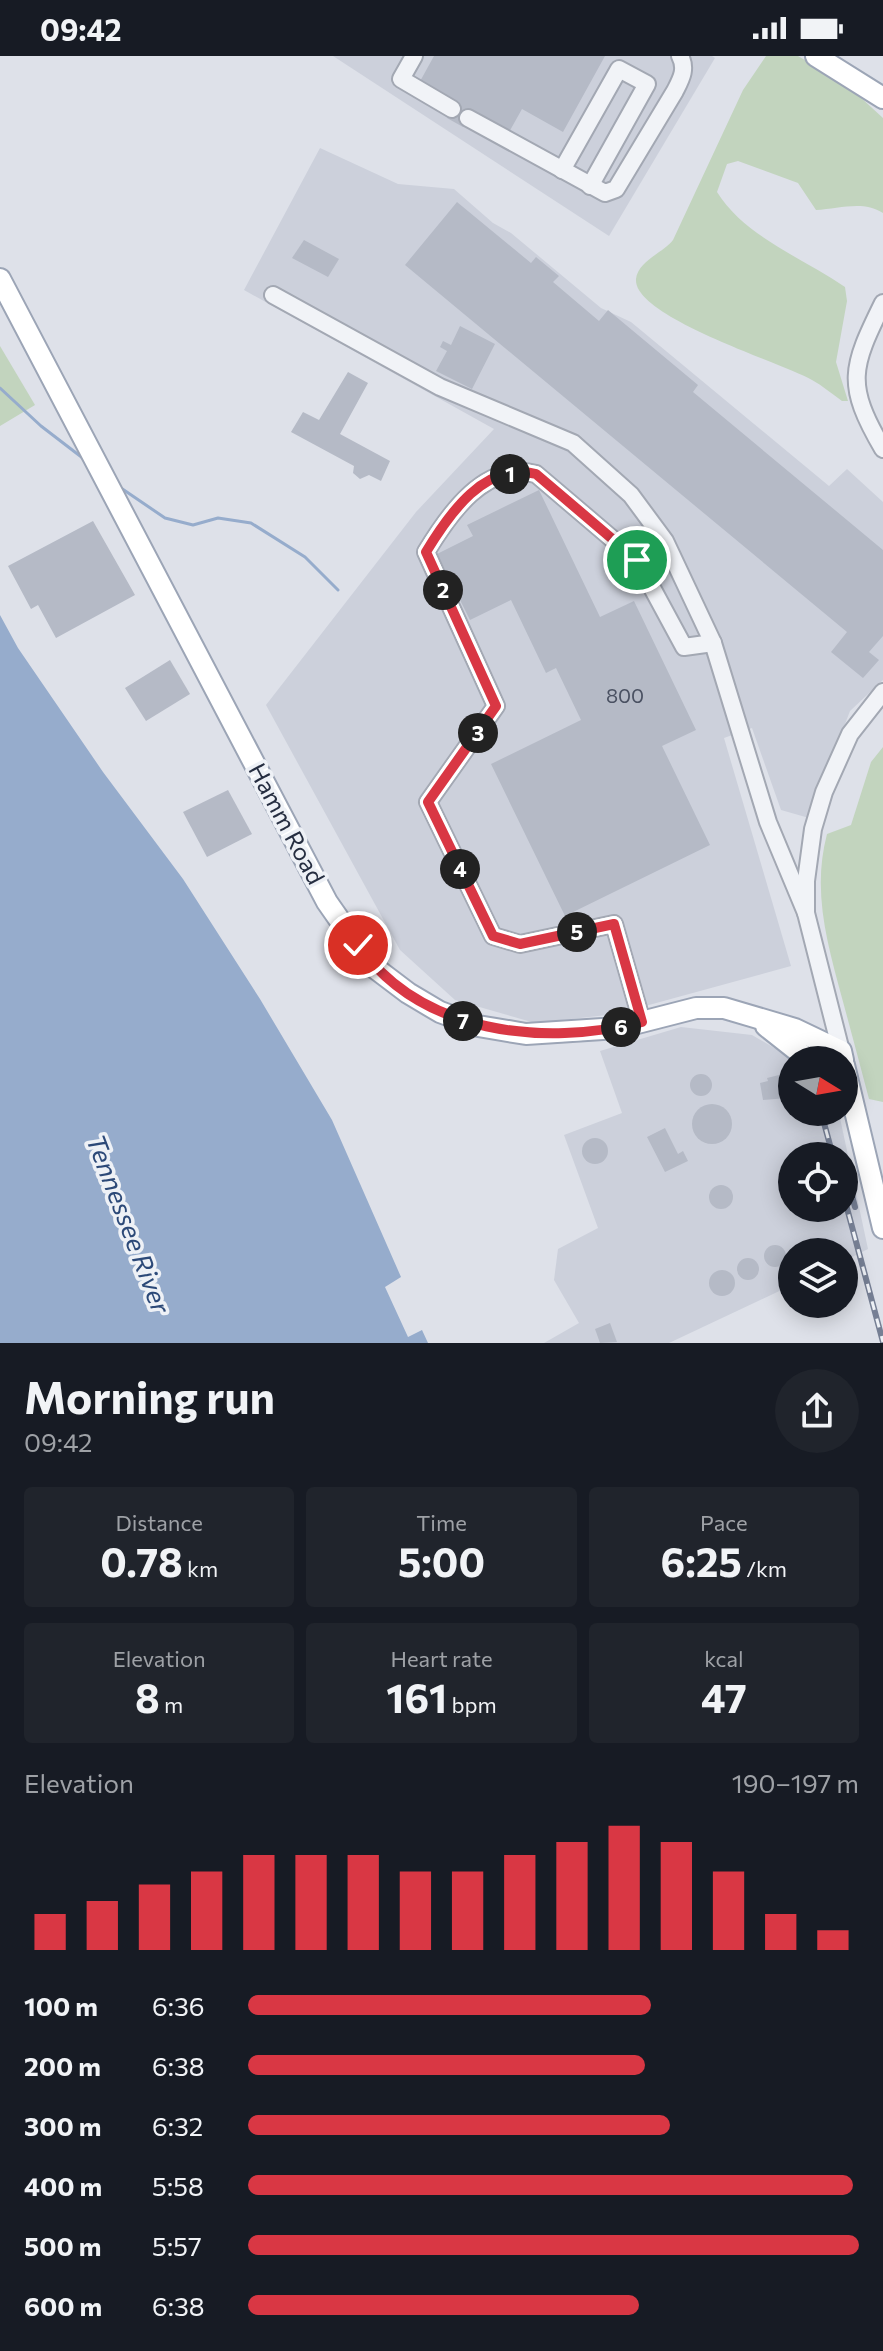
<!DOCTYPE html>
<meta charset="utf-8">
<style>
:root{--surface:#171b24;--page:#20242c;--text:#f1f3f6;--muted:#9ea1a6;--accent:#d93744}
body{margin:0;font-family:Commissioner,sans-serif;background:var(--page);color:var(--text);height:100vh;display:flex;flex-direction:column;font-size:30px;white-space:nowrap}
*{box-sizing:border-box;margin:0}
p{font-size:26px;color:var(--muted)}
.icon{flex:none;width:44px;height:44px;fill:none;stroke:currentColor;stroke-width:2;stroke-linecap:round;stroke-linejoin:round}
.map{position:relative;height:1287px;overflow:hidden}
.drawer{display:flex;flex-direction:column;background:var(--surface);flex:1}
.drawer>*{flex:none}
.needle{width:52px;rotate:101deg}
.controls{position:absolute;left:778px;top:990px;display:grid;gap:16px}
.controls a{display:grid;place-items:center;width:80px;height:80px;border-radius:50%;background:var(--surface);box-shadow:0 4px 20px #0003;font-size:40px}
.pin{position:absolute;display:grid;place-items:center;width:68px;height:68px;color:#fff;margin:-34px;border:4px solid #fff;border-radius:50%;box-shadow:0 2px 8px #0007}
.km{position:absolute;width:40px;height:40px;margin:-20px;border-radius:50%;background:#222;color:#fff;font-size:22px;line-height:40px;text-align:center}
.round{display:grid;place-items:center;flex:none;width:84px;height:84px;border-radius:42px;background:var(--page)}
.summary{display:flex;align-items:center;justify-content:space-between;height:136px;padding:0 24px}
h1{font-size:44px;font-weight:700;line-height:60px}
.metrics{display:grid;grid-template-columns:repeat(3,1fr);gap:12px;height:136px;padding:8px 24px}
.metrics div{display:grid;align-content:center;border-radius:8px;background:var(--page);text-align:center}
.metrics b{font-size:40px;font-weight:700}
.metrics small{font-size:22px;font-weight:400}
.metrics p{font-size:22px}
.chart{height:224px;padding:16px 24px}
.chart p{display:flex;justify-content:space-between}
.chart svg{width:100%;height:144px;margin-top:8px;stroke:var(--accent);stroke-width:6}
ul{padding:0 24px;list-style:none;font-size:26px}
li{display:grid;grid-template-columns:128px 96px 1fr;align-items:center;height:60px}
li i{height:20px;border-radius:10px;background:var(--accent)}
.status{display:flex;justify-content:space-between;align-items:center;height:56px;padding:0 40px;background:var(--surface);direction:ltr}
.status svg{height:22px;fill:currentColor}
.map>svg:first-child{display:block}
.built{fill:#ccd0db;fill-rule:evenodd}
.green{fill:#c2d4be}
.water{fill:#96accc}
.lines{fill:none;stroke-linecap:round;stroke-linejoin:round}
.stream{stroke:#96accc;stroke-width:3}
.building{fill:#b5bac6}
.minor-casing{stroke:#a3a8b3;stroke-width:20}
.major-casing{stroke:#9ca5b6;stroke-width:24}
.minor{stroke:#f1f3f7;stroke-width:16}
.major{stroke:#fff;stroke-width:20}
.rail-casing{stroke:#767f94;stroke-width:6}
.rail{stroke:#eef1f6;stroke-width:3;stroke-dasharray:9;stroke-linecap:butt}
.route-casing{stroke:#fff;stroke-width:16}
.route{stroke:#d93744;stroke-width:10}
.labels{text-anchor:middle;stroke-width:7;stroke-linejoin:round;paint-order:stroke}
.number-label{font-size:20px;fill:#4a5162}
.street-label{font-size:24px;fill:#262e41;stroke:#eef1f6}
.water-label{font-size:26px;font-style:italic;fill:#2c4978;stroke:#eef1f6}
</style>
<div class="status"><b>09:42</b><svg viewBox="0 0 49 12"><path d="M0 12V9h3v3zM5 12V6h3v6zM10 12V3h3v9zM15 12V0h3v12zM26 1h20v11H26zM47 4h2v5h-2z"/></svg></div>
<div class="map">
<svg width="883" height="1287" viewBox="0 0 883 1287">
<rect width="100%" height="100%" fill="#dee1e9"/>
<g class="built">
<polygon points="333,0 712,0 715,2 609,180"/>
<polygon points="320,92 398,128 454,133 493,167 511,177 601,252 631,266 829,430 847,413 883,446 883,624 850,655 809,762 781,754 752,672 724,682 791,910 616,958 535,967 455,944 400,894 266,649 416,456 494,373 244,234"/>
<path d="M681,971l71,8 43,25h-3v52h43l5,6 28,131 -24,12v-9h-52v33l-123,58h-125l35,-20 -25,-43 4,-31 40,-21 -34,-93 58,-22 -22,-62zM792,1100h52v52h-52z"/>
</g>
<g class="green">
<path d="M766,0h32l49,29 36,33v95c-20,-13 -44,-4 -67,-3l-18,-27 -60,-22 -11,3 -10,28c28,45 86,66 128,95l2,14 -11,61 12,39h-6c-10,-7 -19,-15 -30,-21 -29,-17 -179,-63 -176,-101 2,-18 27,-26 37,-39l70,-150z"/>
<polygon points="0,290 35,349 0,370"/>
<path d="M883,691v355l-14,-3c-9,-34 -18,-68 -27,-101 -15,-56 -30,-107 -15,-164l24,-9 20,-63z"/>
</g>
<polygon class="water" points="0,559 18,592 103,716 183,823 260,943 332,1064 401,1221 385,1231 408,1281 422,1274 428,1287 0,1287"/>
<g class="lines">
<g class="stream">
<polyline points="0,332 41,370 84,403"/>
<polyline points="118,430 165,462 193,469 218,462 251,467 305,501 338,534"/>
</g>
</g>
<g class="building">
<polygon points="434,0 605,0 563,76 522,53 508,78 471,57 463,71 447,62 454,49 418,29"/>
<polygon points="457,146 531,207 536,201 559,220 553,226 599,265 608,254 698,329 693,336 883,494 883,580 869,596 879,604 863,622 831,596 847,576 405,209"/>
<polygon points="304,184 339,203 328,221 292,202"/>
<polygon points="460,270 495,288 472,333 436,315 447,295 440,291 443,285 451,289"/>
<polygon points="348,316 368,327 340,378 390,405 381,425 369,419 360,423 353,417 354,410 291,376 303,356 319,364"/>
<polygon points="539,434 600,561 634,545 696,674 662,690 710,789 565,860 491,708 581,664 556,612 546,617 511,544 470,564 437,498 473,480 467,469"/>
<polygon points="93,465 135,539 56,582 38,549 31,553 8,510"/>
<polygon points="170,604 190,638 146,665 125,632"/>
<polygon points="228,734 252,778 207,801 183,756"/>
<circle cx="701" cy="1029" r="11"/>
<polygon points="779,1019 779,1022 791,1020 792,1036 786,1037 787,1042 763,1044 760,1027 768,1025 767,1022"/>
<circle cx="712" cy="1068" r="20"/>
<polygon points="665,1072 678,1098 683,1095 688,1105 665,1116 647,1081"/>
<circle cx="595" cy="1095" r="13"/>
<circle cx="721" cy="1141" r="12"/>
<circle cx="775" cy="1200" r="11"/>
<circle cx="748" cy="1213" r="11"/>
<circle cx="722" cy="1227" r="13"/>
<polygon points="610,1267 617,1286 600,1287 595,1273"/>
</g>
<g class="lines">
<g class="minor-casing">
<g id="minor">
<polyline points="414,0 401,23 452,53"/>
<path d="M468,62l137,75 11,-4 59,-98c6,-12 12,-22 5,-35"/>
<polyline points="562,114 619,13 647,28 590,130"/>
<polyline points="273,239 440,331 573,387 631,439 665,485 713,587 768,766 806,857"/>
<path d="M883,247c-32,65 -38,81 0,146"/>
<path d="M642,966l-28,-98 -94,20 -27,-8 -65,-134 68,-96 -70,-154c23,-38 59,-91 110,-78l101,86 47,87 29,-4"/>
<polyline points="841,995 806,857 806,825 813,773 824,736 850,678 883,636"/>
</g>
</g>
<g class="major-casing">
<g id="major">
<polyline points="816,0 883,42"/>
<polyline points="0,223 327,846 371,909 408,937 440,956 478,970 526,978 618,972 696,952 724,952 795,973 841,995 843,1004"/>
<polyline points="766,970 809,1004"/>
<polyline points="844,1009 883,1172"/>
</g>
</g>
<use href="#minor" class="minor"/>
<use href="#major" class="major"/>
<g class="rail-casing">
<g id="rail">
<polyline points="821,1056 833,1100"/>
<polyline points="846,1117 855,1151"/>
<polyline points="844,1141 883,1286"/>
</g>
</g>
<use href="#rail" class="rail"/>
</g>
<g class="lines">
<g class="route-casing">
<path id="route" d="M358,889c63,89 185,102 284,77l-28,-98 -94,20 -27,-8 -65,-134 68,-96 -70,-154c23,-38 59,-91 110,-78l101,86"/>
</g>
<use href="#route" class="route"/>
</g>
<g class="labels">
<g class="number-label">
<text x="625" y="647">800</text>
</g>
<g class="street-label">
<text transform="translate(286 768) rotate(62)" y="8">Hamm Road</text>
</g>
<g class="water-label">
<text transform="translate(128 1168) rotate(69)" y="9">Tennessee River</text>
</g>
</g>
</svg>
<div class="controls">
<a><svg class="needle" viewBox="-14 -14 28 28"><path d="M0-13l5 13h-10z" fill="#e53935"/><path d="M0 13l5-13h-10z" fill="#9ea1a6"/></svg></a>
<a><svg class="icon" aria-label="locate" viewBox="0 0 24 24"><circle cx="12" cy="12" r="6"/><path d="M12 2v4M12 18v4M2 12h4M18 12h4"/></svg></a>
<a><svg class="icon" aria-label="layers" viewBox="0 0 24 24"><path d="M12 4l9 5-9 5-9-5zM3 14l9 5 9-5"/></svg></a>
</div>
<div class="pin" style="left:637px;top:504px;background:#1e9e55"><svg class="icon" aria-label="arrive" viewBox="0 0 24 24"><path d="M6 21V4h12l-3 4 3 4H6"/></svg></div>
<div class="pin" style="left:358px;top:889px;background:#d93025"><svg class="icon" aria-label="check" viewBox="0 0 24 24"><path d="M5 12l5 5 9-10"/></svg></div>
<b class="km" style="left:510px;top:418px">1</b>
<b class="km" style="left:443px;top:534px">2</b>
<b class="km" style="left:478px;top:677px">3</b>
<b class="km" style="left:460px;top:813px">4</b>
<b class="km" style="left:577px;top:876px">5</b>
<b class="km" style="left:621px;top:971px">6</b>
<b class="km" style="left:463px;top:965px">7</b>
</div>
<section class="drawer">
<div class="summary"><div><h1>Morning run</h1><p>09:42</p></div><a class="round"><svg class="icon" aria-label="share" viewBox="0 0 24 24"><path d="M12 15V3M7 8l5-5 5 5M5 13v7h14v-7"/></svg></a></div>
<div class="metrics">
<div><p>Distance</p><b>0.78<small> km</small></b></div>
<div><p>Time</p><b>5:00</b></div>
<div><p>Pace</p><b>6:25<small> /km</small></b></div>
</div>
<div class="metrics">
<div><p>Elevation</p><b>8<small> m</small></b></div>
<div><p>Heart rate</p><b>161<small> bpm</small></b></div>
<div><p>kcal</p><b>47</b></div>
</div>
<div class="chart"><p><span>Elevation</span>190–197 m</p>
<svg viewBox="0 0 160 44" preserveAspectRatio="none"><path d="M5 44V33M15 44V29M25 44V24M35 44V20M45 44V15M55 44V15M65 44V15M75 44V20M85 44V20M95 44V15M105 44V11M115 44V6M125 44V11M135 44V20M145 44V33M155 44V38"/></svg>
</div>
<ul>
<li><b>100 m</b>6:36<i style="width:66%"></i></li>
<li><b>200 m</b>6:38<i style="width:65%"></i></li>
<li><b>300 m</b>6:32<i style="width:69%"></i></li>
<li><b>400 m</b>5:58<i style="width:99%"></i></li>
<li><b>500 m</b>5:57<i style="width:100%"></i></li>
<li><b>600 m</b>6:38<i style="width:64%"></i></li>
</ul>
</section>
